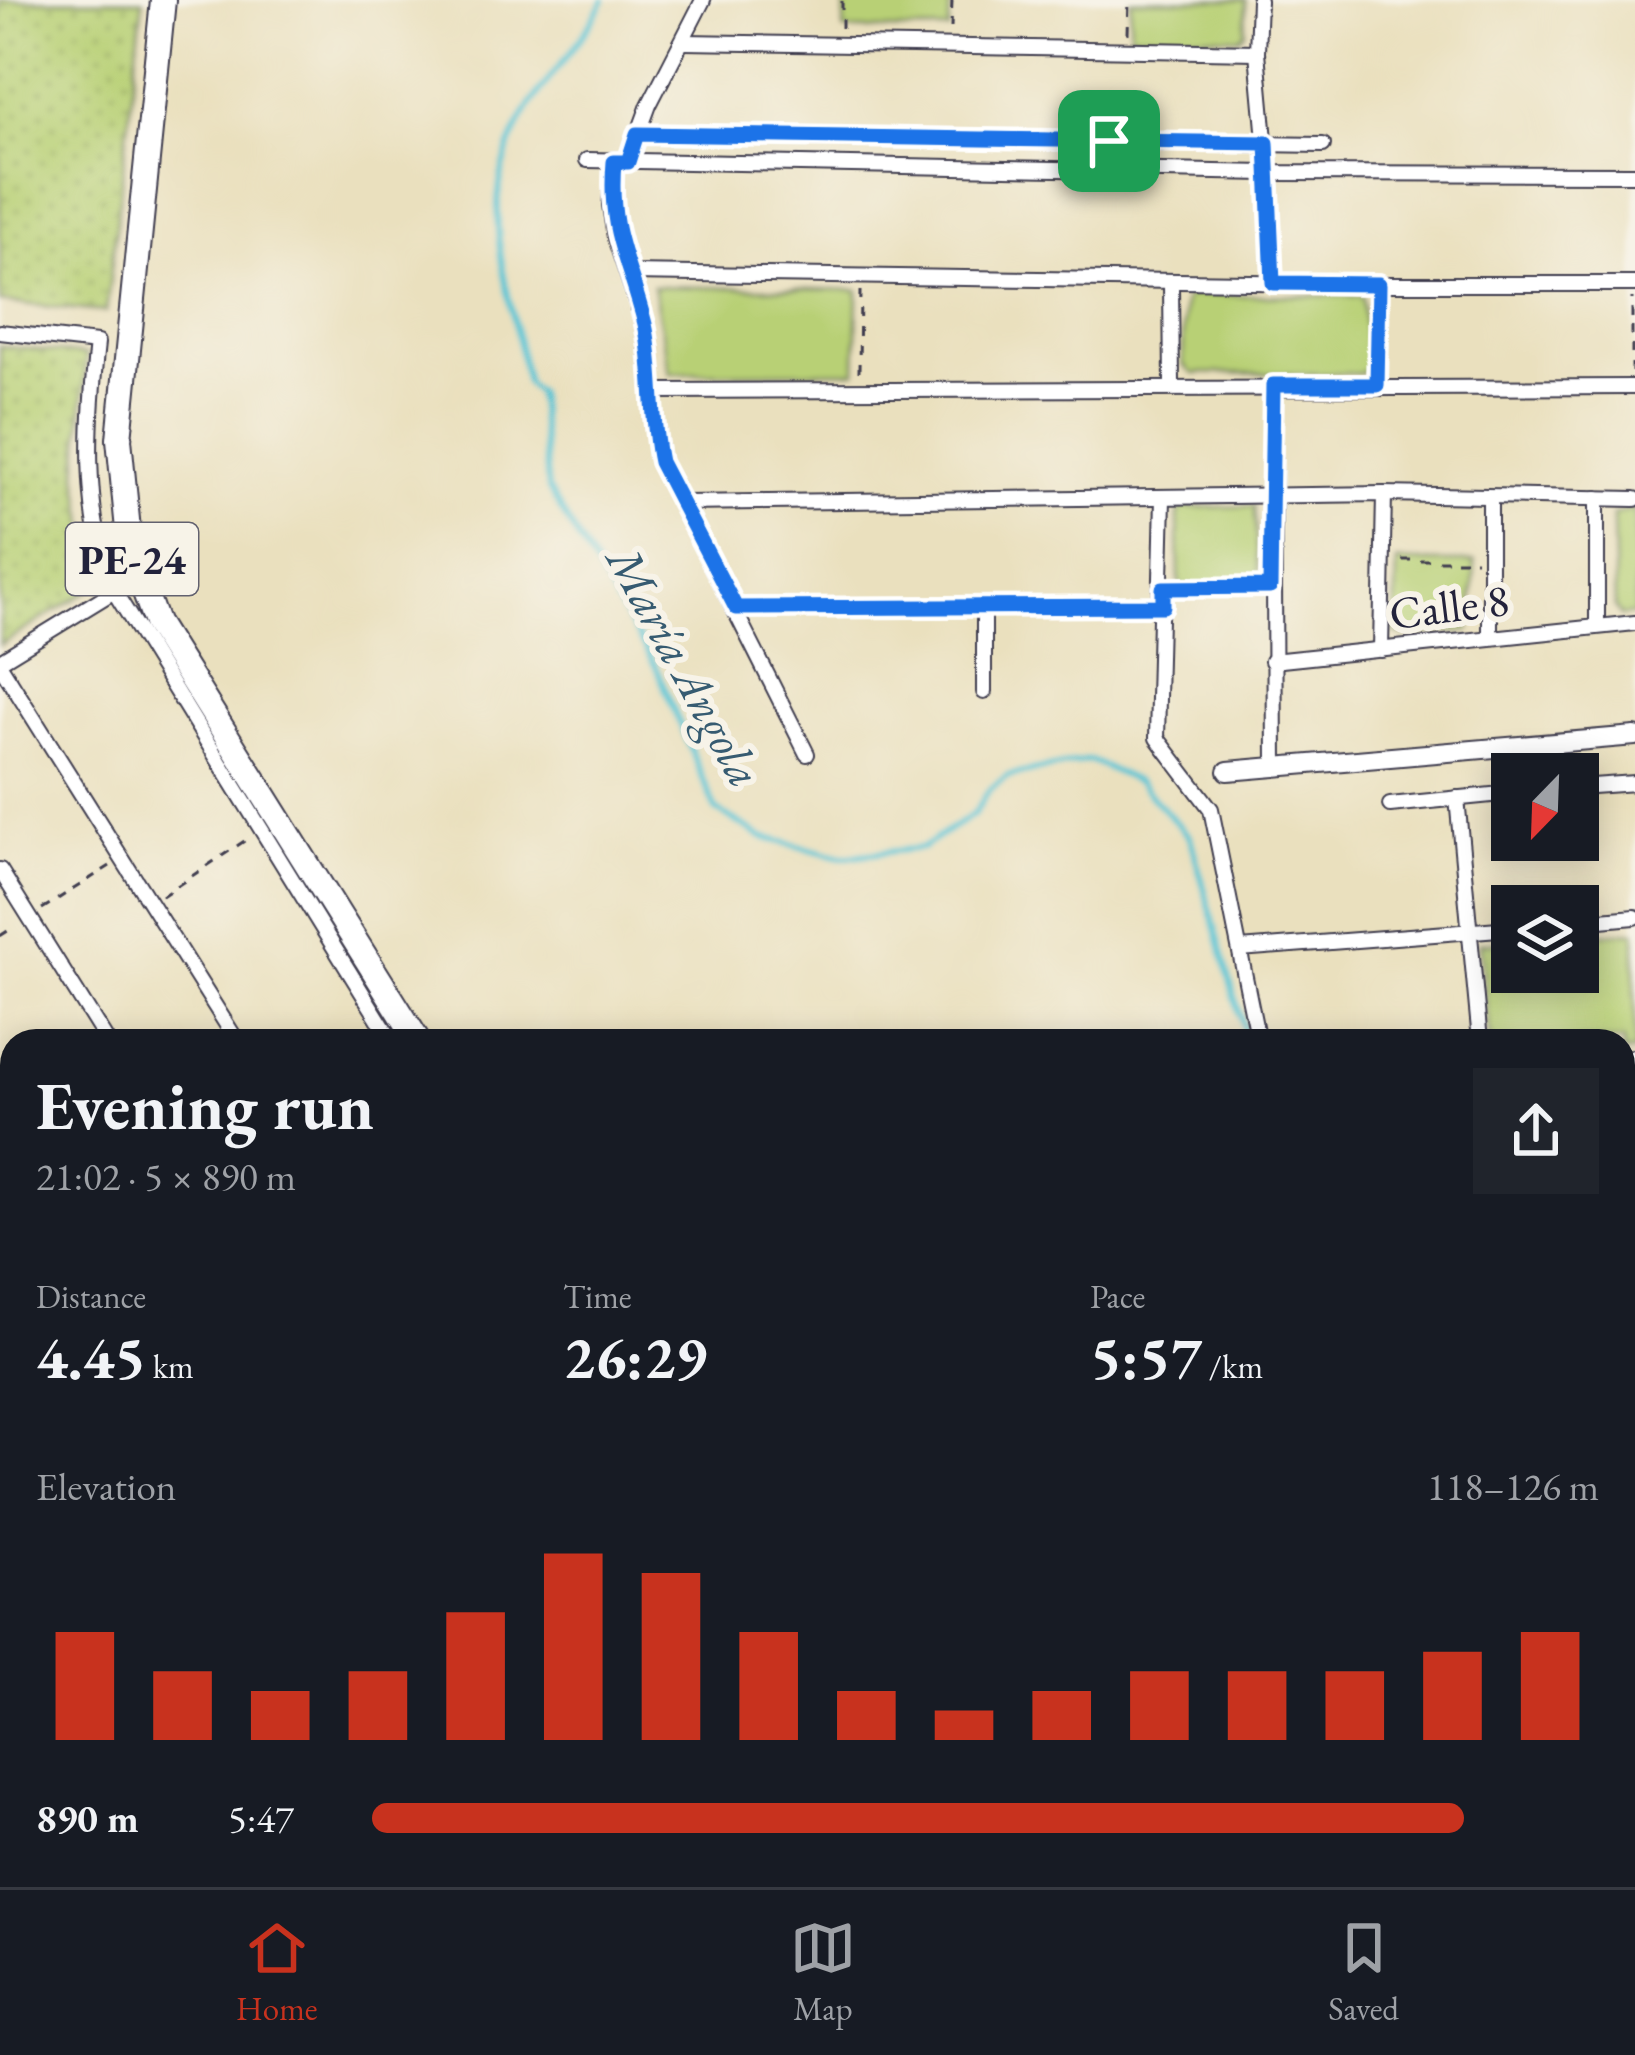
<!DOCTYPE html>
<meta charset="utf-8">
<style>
:root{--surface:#171b24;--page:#20242c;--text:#f1f3f6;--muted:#9ea1a6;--line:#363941;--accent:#c8321e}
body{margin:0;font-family:"EB Garamond",serif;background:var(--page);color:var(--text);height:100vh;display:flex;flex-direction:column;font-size:45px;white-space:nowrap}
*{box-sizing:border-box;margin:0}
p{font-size:39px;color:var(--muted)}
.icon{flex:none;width:66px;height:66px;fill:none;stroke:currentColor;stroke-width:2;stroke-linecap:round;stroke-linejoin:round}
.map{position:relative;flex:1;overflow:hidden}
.drawer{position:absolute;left:0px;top:1029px;width:1635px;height:858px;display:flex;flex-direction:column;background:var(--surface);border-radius:36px 36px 0 0;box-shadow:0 6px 30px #0003}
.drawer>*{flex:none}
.needle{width:78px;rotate:203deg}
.tools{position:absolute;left:1491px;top:753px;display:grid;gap:24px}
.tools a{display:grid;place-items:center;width:108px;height:108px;border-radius:0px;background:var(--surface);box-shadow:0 6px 30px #0003;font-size:60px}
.pin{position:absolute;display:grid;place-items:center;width:102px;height:102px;color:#fff;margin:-51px;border-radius:24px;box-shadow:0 6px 18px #0006}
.round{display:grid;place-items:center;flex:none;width:126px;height:126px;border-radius:0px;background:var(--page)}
.head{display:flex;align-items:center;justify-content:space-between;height:204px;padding:0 36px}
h1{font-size:66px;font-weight:700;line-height:90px}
.figures{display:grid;grid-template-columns:repeat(3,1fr);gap:18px;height:204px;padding:12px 36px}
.figures div{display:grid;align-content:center}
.figures b{font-size:60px;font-weight:700}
.figures small{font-size:33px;font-weight:400}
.figures p{font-size:33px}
.chart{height:336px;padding:24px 36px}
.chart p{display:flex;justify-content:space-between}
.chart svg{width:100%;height:216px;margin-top:12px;stroke:var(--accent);stroke-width:6}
ul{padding:0 36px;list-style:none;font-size:39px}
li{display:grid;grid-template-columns:192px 144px 1fr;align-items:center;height:90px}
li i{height:30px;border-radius:15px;background:var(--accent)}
.tabs{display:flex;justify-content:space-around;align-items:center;height:168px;border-top:3px solid var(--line);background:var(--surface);font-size:33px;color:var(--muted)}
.tabs a{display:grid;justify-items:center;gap:6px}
.tabs .current{color:var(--accent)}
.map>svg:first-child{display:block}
.grass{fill:url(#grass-dots);stroke:#6d7958;stroke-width:3}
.park{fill:#b8d075;stroke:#6d7958;stroke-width:3}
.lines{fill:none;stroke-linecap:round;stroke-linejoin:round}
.stream{stroke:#5ac5d4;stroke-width:6}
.service-casing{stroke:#403e4f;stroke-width:12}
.minor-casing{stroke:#403e4f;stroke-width:18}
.tertiary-casing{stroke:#403e4f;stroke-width:22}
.trunk-casing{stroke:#403e4f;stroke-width:28}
.path{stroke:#403e4f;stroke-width:3;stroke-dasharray:9 9;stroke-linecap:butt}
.service{stroke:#fff;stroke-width:8}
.minor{stroke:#fff;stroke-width:14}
.tertiary{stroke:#fff;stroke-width:18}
.trunk{stroke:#fff;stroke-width:24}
.route-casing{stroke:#fff;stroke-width:24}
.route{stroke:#1a73e8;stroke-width:15}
.labels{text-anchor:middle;stroke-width:12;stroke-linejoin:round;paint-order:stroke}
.shield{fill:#f7f3e8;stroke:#62616f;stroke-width:3}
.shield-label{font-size:42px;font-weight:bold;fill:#22223b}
.street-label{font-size:45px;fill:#22223b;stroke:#f7f3e8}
.water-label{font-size:48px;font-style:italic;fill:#365b71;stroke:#f7f3e8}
</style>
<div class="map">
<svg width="1635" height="1887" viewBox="0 0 1635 1887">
<defs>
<pattern id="grass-dots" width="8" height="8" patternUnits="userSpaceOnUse" patternTransform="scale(3)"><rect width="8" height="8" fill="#b8d075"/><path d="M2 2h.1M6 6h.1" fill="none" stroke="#9eb266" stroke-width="1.8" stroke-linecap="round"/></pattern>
</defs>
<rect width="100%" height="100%" fill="#f7f3e8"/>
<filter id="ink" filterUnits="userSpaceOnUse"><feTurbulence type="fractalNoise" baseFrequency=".00833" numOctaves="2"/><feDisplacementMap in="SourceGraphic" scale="24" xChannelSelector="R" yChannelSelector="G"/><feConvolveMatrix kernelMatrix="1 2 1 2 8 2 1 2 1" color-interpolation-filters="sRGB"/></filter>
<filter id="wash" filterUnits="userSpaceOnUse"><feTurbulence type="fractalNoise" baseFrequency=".004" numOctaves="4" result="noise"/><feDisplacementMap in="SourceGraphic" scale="48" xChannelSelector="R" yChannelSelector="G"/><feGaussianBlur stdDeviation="2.7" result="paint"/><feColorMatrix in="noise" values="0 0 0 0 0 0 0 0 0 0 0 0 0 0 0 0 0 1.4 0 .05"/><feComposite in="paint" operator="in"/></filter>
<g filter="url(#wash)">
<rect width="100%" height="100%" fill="#eae0be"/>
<g class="grass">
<polygon points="0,0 143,0 106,312 0,302"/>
<polygon points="0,346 86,355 78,475 96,586 0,645"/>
</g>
<g class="park">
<polygon points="845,0 950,0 949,30 844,30"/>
<polygon points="1131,0 1246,0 1245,32 1240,37 1130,34"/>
<polygon points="653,286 858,290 856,371 670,373"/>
<polygon points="1190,295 1362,296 1368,367 1360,374 1192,373 1183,364 1184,302"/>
<polygon points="1254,506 1260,586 1179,587 1178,515 1182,508"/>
<polygon points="1635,508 1635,614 1621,616 1615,608 1613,515"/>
<polygon points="1397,562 1475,562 1470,630 1405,637 1395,632"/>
<polygon points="1635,931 1635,1051 1623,1052 1623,1041 1490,1041 1480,943 1512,941 1512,972 1578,972 1578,936"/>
<polygon points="628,1875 1016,1875 1025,1887 623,1887"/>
</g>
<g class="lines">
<path class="stream" d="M604,0c-20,40 -50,69 -74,106 -61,98 -20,173 -4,277l11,9 11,97 108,178 60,143 46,27 80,20 80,-9 52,-34 15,-24 18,-14 82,-16 49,22 52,55 57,204"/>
</g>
</g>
<g filter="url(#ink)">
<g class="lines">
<g class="service-casing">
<polyline id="service" points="1063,1875 1072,1887"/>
</g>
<g class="minor-casing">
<g id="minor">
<polyline points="1259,0 1257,52 1268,173 1635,174"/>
<polyline points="684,42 1257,52"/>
<polyline points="637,134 1323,145"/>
<polyline points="587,160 1268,173 1273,283"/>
<polyline points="614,162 610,205 615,238 645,326 660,462 807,754"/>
<polyline points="628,162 649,105 703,0"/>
<polyline points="629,273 1379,284 1377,385"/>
<polyline points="1171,284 1172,385"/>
<polyline points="1379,284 1635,284"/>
<path d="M0,332l97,11c-9,82 -13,159 12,240l283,458"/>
<polyline points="1273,385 1275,767"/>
<polyline points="654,391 1635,387"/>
<polyline points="1490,497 1490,636"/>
<polyline points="1163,498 1157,738 1211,809 1258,1041"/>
<polyline points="684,503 1384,494 1635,499"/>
<polyline points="736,608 1163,606"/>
<polyline points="984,608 984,692"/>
<polyline points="1597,626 1597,498"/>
<polyline points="1381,650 1384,494"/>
<polyline points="0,661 137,577"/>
<polyline points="1272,661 1635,623"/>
<polyline points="0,665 237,1041"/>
<polyline points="1578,787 1635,783"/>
<polyline points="1457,798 1480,1041"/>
<polyline points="1390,805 1512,793"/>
<polyline points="0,870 107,1041"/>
<polyline points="1578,922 1635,917"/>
<polyline points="1240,949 1512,928"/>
<polyline points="1623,1058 1635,1057"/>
<polyline points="0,1076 12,1095"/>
<polyline points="0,1120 12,1116"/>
<polyline points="1623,1200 1635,1198"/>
<polyline points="0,1232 12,1228"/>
<polyline points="1623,1671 1635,1673"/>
<polyline points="1623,1808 1635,1800"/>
<polyline points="1412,1875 1420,1887"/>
<polyline points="1621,1875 1629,1887"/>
<polyline points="1497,1887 1516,1875"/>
</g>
</g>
<g class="tertiary-casing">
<g id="tertiary">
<polyline points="1228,771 1635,736"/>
<polyline points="1623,1709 1635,1710"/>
<polyline points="1186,1887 1208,1875"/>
<polyline points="1225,1887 1247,1875"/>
</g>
</g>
<g class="trunk-casing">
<g id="trunk">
<polyline points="163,0 119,439 130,550 156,623 418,1041"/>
<polyline points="1027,1875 1036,1887"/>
</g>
</g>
<g class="path">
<polyline points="842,28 842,0"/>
<polyline points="951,28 952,0"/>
<polyline points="1128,34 1129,0"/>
<polyline points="859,372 860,291"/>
<polyline points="1632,372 1632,298"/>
<polyline points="1402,560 1476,560"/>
<polyline points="1176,588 1257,587"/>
<polyline points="162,896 249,838"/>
<polyline points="42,909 110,866"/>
<polyline points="0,936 14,927"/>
</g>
<use href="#service" class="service"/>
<use href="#minor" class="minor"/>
<use href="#tertiary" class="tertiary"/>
<use href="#trunk" class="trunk"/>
</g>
</g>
<g class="lines" filter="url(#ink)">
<g class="route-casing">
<path id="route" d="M637,134l630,9 6,140 106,1 -2,101h-104l-3,202 -107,1v18l-427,2 -76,-146c-10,-46 -5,-92 -15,-138 -16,-64 -37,-91 -31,-162h14z"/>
</g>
<use href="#route" class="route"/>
</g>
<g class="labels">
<rect class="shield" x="66" y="523" width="132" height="72" rx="9"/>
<g class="shield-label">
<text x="132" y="574">PE-24</text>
</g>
<g class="street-label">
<text transform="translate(1449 606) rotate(-7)" y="16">Calle 8</text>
</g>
<g class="water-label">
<text transform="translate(685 666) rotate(61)" y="17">María Angola</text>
</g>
</g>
</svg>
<div class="tools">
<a><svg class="needle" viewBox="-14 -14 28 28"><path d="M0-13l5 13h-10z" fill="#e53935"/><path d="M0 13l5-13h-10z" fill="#9ea1a6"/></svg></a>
<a><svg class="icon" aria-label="layers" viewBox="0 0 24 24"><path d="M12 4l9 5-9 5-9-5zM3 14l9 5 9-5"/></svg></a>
</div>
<div class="pin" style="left:1109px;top:141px;background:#1e9e55"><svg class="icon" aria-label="arrive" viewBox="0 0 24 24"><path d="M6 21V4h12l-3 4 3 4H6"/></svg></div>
<section class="drawer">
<div class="head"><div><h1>Evening run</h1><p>21:02 · 5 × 890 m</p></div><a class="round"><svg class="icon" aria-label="share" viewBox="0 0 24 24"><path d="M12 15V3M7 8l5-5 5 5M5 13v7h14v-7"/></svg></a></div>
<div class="figures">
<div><p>Distance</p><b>4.45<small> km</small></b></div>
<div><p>Time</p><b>26:29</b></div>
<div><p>Pace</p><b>5:57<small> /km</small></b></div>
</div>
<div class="chart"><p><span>Elevation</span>118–126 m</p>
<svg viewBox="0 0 160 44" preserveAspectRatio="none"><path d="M5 44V22M15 44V30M25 44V34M35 44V30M45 44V18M55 44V6M65 44V10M75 44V22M85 44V34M95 44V38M105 44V34M115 44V30M125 44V30M135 44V30M145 44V26M155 44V22"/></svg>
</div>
<ul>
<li><b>890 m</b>5:47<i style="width:89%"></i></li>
</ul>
</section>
</div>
<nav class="tabs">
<a class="current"><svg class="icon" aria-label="home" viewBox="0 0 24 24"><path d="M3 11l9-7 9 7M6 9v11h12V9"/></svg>Home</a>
<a><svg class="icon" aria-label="map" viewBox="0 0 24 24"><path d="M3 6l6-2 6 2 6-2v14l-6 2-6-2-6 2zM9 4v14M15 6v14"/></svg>Map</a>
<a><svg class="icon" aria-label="saved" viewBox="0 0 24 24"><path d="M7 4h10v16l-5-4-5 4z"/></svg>Saved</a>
</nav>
